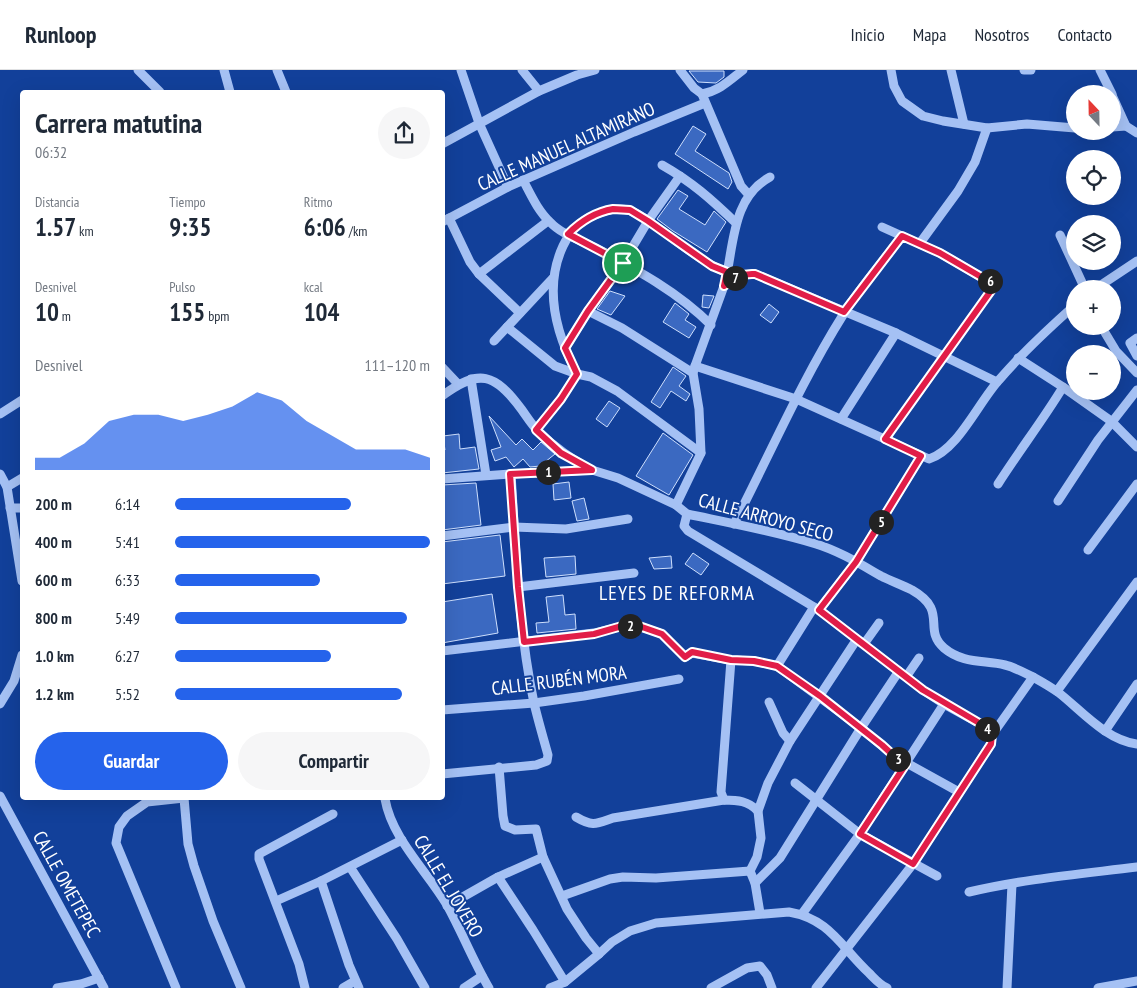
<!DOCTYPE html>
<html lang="es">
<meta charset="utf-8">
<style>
:root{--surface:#fff;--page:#f6f6f7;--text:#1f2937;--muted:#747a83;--line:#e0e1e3;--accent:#2563eb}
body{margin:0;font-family:"PT Sans Narrow",sans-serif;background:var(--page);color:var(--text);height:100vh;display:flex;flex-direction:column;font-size:19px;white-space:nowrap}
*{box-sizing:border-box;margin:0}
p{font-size:16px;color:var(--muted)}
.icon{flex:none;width:28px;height:28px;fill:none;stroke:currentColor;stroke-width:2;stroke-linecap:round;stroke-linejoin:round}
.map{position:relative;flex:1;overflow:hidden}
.sheet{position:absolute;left:20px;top:20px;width:425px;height:710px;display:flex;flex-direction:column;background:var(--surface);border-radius:5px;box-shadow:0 5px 20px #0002}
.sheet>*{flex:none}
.needle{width:32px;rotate:338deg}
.controls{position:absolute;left:1066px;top:15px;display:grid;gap:10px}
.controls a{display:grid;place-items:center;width:55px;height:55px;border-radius:50%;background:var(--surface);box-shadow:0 5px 20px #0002;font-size:25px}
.pin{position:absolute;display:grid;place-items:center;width:42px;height:42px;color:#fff;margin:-21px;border:2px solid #fff;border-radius:50%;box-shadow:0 1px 5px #0007}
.km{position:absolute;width:25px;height:25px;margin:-12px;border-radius:50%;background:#222;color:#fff;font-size:14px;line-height:25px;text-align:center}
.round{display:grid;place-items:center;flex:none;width:52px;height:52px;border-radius:26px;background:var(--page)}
.summary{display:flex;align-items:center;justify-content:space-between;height:85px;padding:0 15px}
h1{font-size:28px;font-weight:600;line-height:38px}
.stats{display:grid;grid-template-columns:repeat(3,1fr);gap:8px;height:85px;padding:5px 15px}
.stats div{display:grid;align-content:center}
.stats b{font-size:25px;font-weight:600}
.stats small{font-size:14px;font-weight:400}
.stats p{font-size:14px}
.chart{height:140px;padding:10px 15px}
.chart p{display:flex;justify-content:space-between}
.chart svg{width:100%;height:90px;margin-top:5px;fill:var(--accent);opacity:.7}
.cta{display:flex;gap:10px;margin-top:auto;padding:10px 15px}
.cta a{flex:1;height:58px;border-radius:30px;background:var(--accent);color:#fff;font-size:20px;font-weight:600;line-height:58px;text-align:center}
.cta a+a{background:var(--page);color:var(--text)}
ul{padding:0 15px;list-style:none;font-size:16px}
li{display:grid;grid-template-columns:80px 60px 1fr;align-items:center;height:38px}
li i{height:12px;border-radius:6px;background:var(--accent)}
header{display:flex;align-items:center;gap:30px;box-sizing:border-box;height:70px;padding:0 25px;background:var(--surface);border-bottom:1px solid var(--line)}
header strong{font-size:24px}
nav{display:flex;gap:28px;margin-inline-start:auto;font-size:18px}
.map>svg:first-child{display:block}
.building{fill:#3b69c1;stroke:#cedffd}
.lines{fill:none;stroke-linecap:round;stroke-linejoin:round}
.minor{stroke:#a5c1f4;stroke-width:9}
.route-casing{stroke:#fff;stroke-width:10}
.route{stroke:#e11d48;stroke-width:6}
.labels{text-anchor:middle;stroke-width:4;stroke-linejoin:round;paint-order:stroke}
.street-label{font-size:19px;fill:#fff;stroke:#12409a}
.neighbourhood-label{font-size:20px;letter-spacing:1px;fill:#fff;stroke:#12409a}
</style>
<header>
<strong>Runloop</strong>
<nav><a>Inicio</a><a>Mapa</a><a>Nosotros</a><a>Contacto</a></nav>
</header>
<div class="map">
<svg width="1137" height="918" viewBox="0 0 1137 918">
<rect width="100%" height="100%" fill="#12409a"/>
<g class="building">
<polygon points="689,1 724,1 724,7 716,13 698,12"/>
<polygon points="693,56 706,64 695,81 729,103 732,112 728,119 675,84"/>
<polygon points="678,120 688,126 679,139 705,155 714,141 726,152 707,182 673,161 657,149"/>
<polygon points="610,221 625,226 611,245 597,239"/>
<polygon points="703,225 714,226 709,238 702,237"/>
<polygon points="675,233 689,244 685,250 696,257 689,268 663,252"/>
<polygon points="769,234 779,242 771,253 760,245"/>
<polygon points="673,297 686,306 679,316 690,324 686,331 671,321 660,338 651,332"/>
<polygon points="609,331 620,338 607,357 596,349"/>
<polygon points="489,346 516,375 522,369 533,380 541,372 555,384 540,396 530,397 523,389 514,397 506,387 495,391 491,380 501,377"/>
<polygon points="663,363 693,385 669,425 636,406"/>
<polygon points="459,364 460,379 475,377 479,399 442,403 442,381 445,380 443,366"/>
<polygon points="569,412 571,428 554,430 553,414"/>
<polygon points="476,413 481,455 442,460 442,415"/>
<polygon points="584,428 589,449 577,451 572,431"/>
<polygon points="500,465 505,506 442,514 442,472"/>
<polygon points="693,483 709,494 701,505 685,494"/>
<polygon points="575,486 576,504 546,507 544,488"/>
<polygon points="671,486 672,498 654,499 649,488"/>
<polygon points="492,524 498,563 442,573 442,532"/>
<polygon points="563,525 565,545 575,544 576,559 537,563 536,553 549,552 546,527"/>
</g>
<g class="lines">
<g class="minor">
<polyline points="138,0 160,22"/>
<polyline points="224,0 230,22"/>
<polyline points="277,0 286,22"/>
<polyline points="461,0 479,53 508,117"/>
<polyline points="522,0 539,21"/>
<polyline points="680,0 694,18 702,24 741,116 749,125"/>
<polyline points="891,0 894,16 902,31 923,46 943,51 987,58 1027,54 1075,58"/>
<polyline points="951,0 964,54"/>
<polyline points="1024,0 1031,0"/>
<polyline points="1100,0 1112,24"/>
<path d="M702,24c17,-3 27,-13 41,-24"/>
<polyline points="1112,25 1126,56 1137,63"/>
<polyline points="1112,57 1126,56"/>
<polyline points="442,74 539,21 577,5 595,0"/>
<path d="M662,95c30,17 49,34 74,58"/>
<path d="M523,110c8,15 15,31 27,42 12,13 31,18 46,26 41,22 82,44 115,77"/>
<polyline points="449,148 470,192 479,204 520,243"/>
<polyline points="442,152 508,117 634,62 705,33"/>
<polyline points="882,157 940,183 995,215 885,369"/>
<polyline points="1060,165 1085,219"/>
<polyline points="920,173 958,121 975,92 987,58"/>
<polyline points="479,204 548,151"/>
<path d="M726,208c8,-36 7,-81 44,-101"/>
<polyline points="1095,219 1137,191"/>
<polyline points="588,241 622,258 693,303"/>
<polyline points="1101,256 1116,281 1137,303"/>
<polyline points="507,257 555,296 577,304 591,307 617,321 701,383"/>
<polyline points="1137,268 1130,273 1137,286"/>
<polyline points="494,271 553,208"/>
<polyline points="565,278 588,241 623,193 648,151 680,106"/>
<polyline points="1018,288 1063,317 1111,351 1137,377"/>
<path d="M695,296l101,33 133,60c29,-9 49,-56 70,-79 23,-27 49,-51 76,-75"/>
<polyline points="442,297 458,314"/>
<polyline points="471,309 486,405"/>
<path d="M442,326c37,-28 53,-23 80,14 5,7 10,15 16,21 17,17 33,27 53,39"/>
<polyline points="0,344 22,330"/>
<polyline points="841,349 896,263"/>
<path d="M536,360l25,-31 16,-25c-21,-40 -34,-85 -14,-128 6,-13 14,-23 27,-29 13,-6 27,-11 41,-6 15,6 28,18 41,27 17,13 35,26 55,35"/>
<polyline points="0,404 7,417 22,511"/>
<path d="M442,409l69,-5 81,-4 26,8 58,27 11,9c43,9 87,17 129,30 23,7 44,20 65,32 10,5 21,9 31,14 37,21 10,39 32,58 19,16 40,12 61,17 9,2 20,8 28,12 9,5 18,10 26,16 23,18 47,47 78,51"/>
<path d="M998,414c21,-33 45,-64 65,-97"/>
<polyline points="7,417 22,408"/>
<polyline points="1058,431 1098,370 1137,320"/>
<path d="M676,435l25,-52 -2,-44 -6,-36 2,-7 29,-80c11,-8 18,-13 31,-12l141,59 101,49"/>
<polyline points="10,438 22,438"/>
<polyline points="687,444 684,456 688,461 819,540 923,620 944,634 986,657 992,665"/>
<path d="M734,454c36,-70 67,-142 109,-209 17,-28 40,-53 59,-79"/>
<polyline points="442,466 514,457 566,459 628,449"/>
<polyline points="1088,480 1137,414"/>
<polyline points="518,517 634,503"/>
<polyline points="819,540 856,492 921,386"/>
<polyline points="864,574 879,553"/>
<polyline points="442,581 594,563 623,556 639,556 662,564 685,587 692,583 731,590 754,591 777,596 861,658 894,686 959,722"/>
<polyline points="777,596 814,537"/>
<polyline points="906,607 919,588"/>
<polyline points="1057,621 1137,512"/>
<polyline points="769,632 783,663 790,671"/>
<polyline points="0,634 14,611 22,585"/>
<polyline points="442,640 534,633 584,626 679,609"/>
<polyline points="1105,661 1137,614"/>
<polyline points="499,697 503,746 505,756 515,760 536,759 543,787 567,839 586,868 599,884"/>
<path d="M442,704l94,-9 11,-4 1,-6c-5,-18 -10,-35 -14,-52 -16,-76 -18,-153 -23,-229"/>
<polyline points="795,713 860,764 937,806"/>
<polyline points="0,726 104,918"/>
<polyline points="184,728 188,774 194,796 213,851 241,918"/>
<path d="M386,728l-1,1c7,40 42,72 62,106 15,27 26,56 42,83"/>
<polyline points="724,730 721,722 731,590"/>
<path d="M576,747c17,10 20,7 37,1l111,-18c14,0 24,1 34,11"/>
<polyline points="350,797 397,869 425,918"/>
<polyline points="498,807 533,860 565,912"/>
<polyline points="321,811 349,895 359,918"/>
<polyline points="755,813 780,788 861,658 899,601"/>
<path d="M969,822c55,-13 112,-18 168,-25"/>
<polyline points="562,826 610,809 623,807 656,808 750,801"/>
<polyline points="276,831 321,811 402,770"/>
<polyline points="447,836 498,807 543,787"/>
<polyline points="760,843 755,813 750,801 757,787 761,768 758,741 768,713 790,671 857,569"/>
<polyline points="802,844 860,764 944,634"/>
<polyline points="57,918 81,914 99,908"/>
<polyline points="176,918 116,773 119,757 127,746 147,732 184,728"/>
<polyline points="305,918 299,894 259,789 259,784 333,744"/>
<polyline points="343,918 355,911"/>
<polyline points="464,918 482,906"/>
<path d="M550,918l15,-6 34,-28 13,-12 18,-11 26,-8 133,-11c41,7 52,35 80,61 6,6 11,12 18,15"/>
<polyline points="711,918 747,898 760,896 767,905 772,918"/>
<polyline points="816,918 913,794 991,674 992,665 1033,607"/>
<polyline points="1007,918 1012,814"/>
<polyline points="1098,918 1137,911"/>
</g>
</g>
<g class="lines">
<g class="route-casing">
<path id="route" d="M613,139l17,1 18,11 64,45 15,6 -3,14c11,-8 18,-13 31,-12l89,38 58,-76 38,17 55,32 -110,154 36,17 -65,106 -37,48 104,80 63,37 6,8 -1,9 -78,120 -53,-30 46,-70 -12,-8 -12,-11 -62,-49 -43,-30 -23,-5 -23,-1 -39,-8 -7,5 -23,-23 -23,-8h-17l-28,8 -70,8 -6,-55 -8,-113 82,-4 -31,-17 -25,-23 25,-31 16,-25 -12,-26 23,-37 35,-48 -55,-29c13,-13 27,-22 45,-25z"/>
</g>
<use href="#route" class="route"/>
</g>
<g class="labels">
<g class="street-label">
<text transform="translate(566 76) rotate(-24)" y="7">CALLE MANUEL ALTAMIRANO</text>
<text transform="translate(766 447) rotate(15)" y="7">CALLE ARROYO SECO</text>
<text transform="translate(559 610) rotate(-7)" y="7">CALLE RUBÉN MORA</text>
<text transform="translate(67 814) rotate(61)" y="7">CALLE OMETEPEC</text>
<text transform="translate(449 816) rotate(59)" y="7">CALLE EL JOVERO</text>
</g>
<g class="neighbourhood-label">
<text x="677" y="530">LEYES DE REFORMA</text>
</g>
</g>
</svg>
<div class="controls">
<a><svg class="needle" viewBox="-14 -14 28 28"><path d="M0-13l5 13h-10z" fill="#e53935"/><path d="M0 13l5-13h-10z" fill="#747a83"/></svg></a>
<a><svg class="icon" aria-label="locate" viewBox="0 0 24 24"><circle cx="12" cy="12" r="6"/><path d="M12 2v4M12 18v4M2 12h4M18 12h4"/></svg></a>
<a><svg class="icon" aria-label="layers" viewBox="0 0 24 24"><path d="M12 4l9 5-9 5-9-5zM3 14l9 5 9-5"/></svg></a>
<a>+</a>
<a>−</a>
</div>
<div class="pin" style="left:623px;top:193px;background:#1e9e55"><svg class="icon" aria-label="arrive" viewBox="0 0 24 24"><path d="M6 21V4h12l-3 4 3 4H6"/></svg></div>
<b class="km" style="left:548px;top:402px">1</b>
<b class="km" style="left:630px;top:556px">2</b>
<b class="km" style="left:898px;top:689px">3</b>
<b class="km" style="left:987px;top:659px">4</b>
<b class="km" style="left:881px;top:452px">5</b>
<b class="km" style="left:990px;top:211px">6</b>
<b class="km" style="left:735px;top:208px">7</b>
<section class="sheet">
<div class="summary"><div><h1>Carrera matutina</h1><p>06:32</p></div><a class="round"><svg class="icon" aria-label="share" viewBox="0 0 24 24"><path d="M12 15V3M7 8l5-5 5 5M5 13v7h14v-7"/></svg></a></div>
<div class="stats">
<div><p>Distancia</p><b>1.57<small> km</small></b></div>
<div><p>Tiempo</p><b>9:35</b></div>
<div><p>Ritmo</p><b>6:06<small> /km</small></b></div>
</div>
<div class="stats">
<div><p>Desnivel</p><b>10<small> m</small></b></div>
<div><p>Pulso</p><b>155<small> bpm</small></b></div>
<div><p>kcal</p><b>104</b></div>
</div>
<div class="chart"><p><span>Desnivel</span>111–120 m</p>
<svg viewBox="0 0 160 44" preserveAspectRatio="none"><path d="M0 44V38L10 38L20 31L30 20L40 17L50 17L60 20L70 17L80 13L90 6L100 10L110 20L120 27L130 34L140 34L150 34L160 38V44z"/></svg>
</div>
<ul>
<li><b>200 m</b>6:14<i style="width:69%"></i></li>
<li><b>400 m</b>5:41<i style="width:100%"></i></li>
<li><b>600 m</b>6:33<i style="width:57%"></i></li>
<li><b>800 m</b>5:49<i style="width:91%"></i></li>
<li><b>1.0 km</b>6:27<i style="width:61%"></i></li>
<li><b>1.2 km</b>5:52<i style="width:89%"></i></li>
</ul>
<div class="cta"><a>Guardar</a><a>Compartir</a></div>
</section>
</div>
